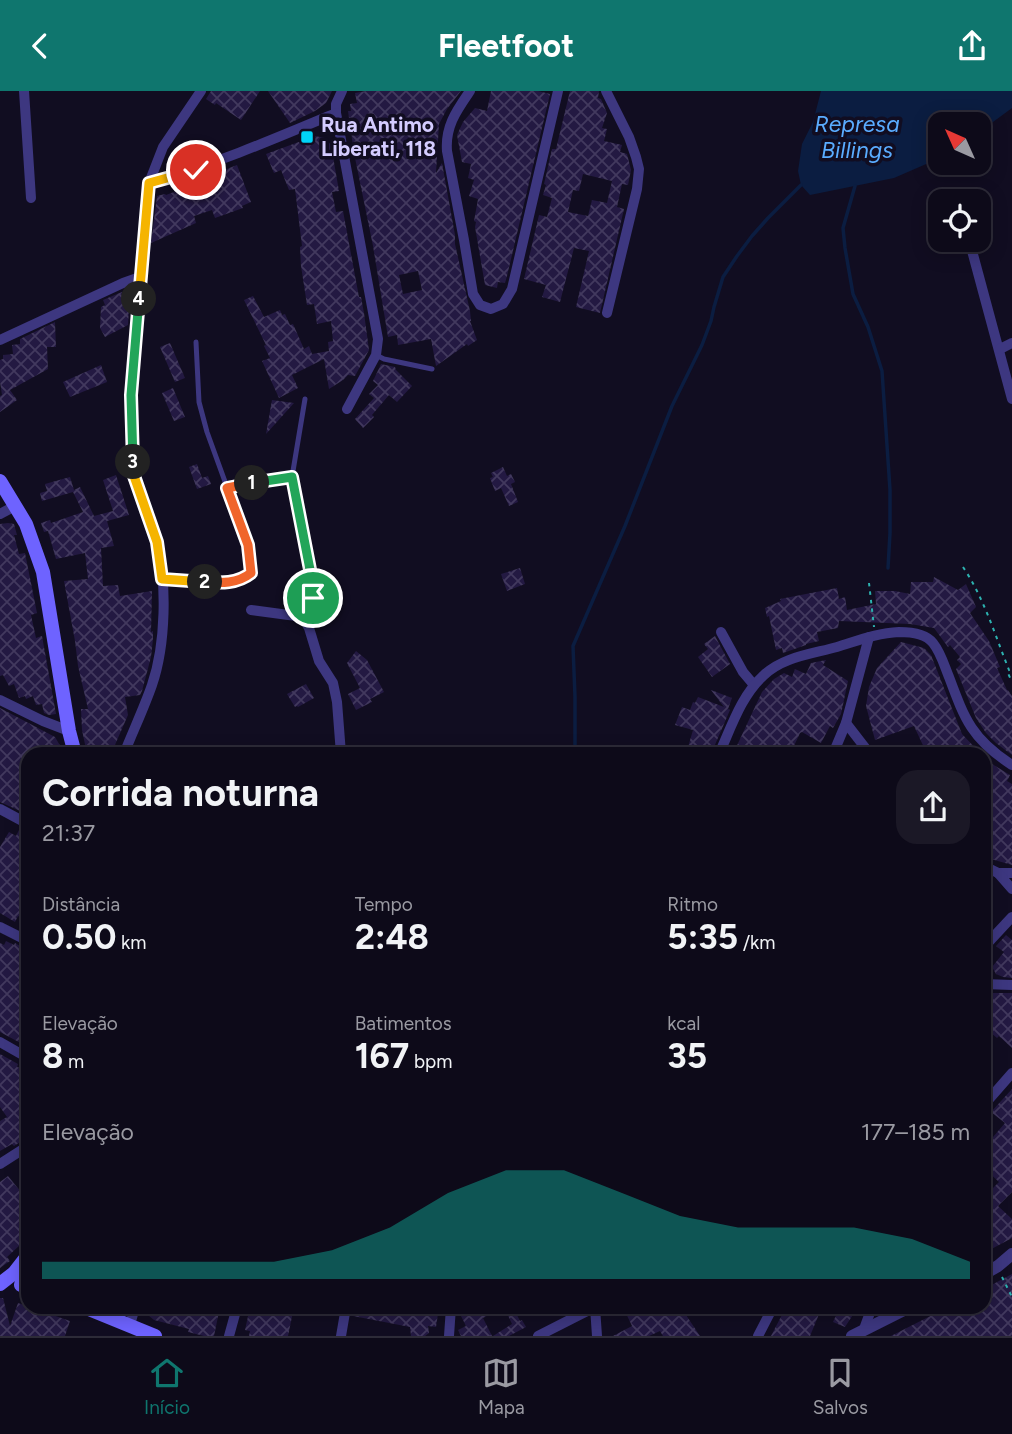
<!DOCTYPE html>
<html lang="pt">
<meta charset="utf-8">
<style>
:root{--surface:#0d0a19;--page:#1b1826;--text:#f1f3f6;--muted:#9a9aa2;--line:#2d2b38;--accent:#0f766e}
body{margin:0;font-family:Figtree,sans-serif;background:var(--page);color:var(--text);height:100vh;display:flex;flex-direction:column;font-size:26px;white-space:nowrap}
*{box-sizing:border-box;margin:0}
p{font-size:23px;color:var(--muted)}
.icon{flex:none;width:38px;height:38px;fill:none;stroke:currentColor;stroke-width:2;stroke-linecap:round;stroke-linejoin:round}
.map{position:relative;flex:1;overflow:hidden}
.side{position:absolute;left:21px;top:656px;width:970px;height:567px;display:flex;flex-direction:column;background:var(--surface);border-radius:21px;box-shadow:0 4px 18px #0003,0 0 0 2px var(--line)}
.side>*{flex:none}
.needle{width:46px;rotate:315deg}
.buttons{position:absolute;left:928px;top:21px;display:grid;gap:14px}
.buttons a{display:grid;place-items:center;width:63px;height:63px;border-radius:14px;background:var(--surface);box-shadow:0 4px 18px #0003,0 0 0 2px var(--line);font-size:35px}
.pin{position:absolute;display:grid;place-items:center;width:60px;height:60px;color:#fff;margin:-30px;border:4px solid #fff;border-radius:50%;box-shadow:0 2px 7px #0007}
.km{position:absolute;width:35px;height:35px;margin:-18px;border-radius:50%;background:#222;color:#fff;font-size:19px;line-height:35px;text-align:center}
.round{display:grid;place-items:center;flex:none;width:74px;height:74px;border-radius:21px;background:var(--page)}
.headline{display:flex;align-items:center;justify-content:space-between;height:119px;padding:0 21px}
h1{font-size:38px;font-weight:700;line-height:52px}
.stats{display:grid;grid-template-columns:repeat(3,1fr);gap:10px;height:119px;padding:7px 21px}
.stats div{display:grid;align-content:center}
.stats b{font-size:35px;font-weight:700}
.stats small{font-size:19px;font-weight:400}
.stats p{font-size:19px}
.chart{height:196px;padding:14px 21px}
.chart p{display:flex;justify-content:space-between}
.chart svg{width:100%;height:126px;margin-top:7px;fill:var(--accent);opacity:.7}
header{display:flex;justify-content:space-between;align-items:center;height:91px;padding:0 21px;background:var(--accent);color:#fff;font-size:32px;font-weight:700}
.menu{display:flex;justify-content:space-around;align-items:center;height:98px;border-top:2px solid var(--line);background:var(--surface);font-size:19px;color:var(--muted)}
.menu a{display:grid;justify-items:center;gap:4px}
.menu .on{color:var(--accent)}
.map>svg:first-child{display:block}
.water{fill:#0b1d41}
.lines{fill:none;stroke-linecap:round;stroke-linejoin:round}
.stream{stroke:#0b1d41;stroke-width:3.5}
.building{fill:url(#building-cross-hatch);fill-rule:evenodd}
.path{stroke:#2db2b0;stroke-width:2;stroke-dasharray:3.5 5;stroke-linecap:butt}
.service{stroke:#3d3780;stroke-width:5}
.minor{stroke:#3d3780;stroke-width:10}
.tertiary{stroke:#3d3780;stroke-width:12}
.secondary{stroke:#6e63ff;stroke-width:14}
.split-1-casing{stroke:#fff;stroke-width:14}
.split-2-casing{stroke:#fff;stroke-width:14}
.split-3-casing{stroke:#fff;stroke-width:14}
.split-4-casing{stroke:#fff;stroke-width:14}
.split-5-casing{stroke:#fff;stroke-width:14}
.split-1{stroke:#22a559;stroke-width:9}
.split-2{stroke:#f0652b;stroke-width:9}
.split-3{stroke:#f5b400;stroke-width:9}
.split-4{stroke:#22a559;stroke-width:9}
.split-5{stroke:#f5b400;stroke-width:9}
.poi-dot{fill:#00d4f7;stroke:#110d21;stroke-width:2.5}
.labels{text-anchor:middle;stroke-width:7;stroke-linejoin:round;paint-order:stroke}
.poi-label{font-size:21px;font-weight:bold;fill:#d4ccff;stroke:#110d21;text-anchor:start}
.water-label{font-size:23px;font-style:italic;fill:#5aacff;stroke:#110d21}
</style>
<header><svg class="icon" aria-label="back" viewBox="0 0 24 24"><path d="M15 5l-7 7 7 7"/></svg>Fleetfoot<svg class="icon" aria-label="share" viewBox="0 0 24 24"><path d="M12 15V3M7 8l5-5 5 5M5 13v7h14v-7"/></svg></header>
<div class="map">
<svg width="1012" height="1245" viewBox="0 0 1012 1245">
<defs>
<pattern id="building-cross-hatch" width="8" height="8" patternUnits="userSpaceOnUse" patternTransform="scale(1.75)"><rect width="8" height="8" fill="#231942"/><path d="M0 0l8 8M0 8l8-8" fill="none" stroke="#42395e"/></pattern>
</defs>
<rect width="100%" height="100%" fill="#110d21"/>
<polygon class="water" points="821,0 1012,0 1012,17 978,42 978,33 940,33 940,67 894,87 810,104 801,94 798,80 802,53 813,31"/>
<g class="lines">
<g class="stream">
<polyline points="855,95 843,137 845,157 853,203 868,236 882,280 890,399 890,442 888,477"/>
<polyline points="575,663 575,606 573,555 625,435 672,315 702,254 711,230 714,216 723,186 737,165 752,145 768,127 801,94"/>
</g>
</g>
<g class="building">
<polygon points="211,0 260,0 241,29 216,12 215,14 206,8"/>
<polygon points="268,0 332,0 326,12 315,20 290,32"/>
<path d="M366,0h95l-14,18 -8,15 -3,49 6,-10 13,72v9l15,67 1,10h-1l7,19 -9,6 -1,-2 -31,22 -5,-27 -33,6 -1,-10 -9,2 -15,-91 -19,-93 -6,-42h3l-1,-7 7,-1 -2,-10zM418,180l4,19 -19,4 -4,-19z"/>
<polygon points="491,0 538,0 550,3 507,185 505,192 498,191 497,197 485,194 475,136 476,131 474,130 478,108 469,105 474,89 468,87 471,73 462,71 457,44 463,31 475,17 487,20"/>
<path d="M570,0h29l-1,7 3,1 6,14 -5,15 5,1 -3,12 18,4 -2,7 7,2 4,16 -3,15 -6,-1 -5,23 7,2 -24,104 -24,-6 13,-56 -15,-3 -14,54 -18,-5 4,-12 -22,-6 15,-64 8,2 5,-19 -9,-3 3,-10 -2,-1 8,-35h4zM583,83l29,7 -5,22 -15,-3 -4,16 -20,-4 5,-22 6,1z"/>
<polygon points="315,45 325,47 331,54 339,100 332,101 336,121 343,120 359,206 361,206 364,222 369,259 355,285 348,284 343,289 329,298 324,268 292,284 298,297 279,307 262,270 270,267 264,255 266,254 244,209 253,205 264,226 280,219 282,224 285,223 290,234 293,233 304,258 309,255 312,263 329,260 328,251 333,250 331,230 317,233 314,213 307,214 301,175 300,156 302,155 295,98 289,99 281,79 274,82 266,63"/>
<polygon points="237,74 251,111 242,115 243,117 215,127 212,119 194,125 196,132 151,152 157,105 165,103 166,104 192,94 191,92"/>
<polygon points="122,201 124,204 130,203 128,234 105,246 100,237 101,216 105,214 103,209"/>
<polygon points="55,231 56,256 47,256 48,278 10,299 17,309 0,321 0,305 2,304 0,291 0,269 3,268 3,264 13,263 12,254 20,253 20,248"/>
<polygon points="170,252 185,287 175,291 160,256"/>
<polygon points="381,273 395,276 396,279 412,295 397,311 389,304 372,324 374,326 363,337 355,328 374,307 369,303 378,294 373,290"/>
<polygon points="101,274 107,291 70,306 63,291"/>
<polygon points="173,297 185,326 174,330 162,302"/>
<polygon points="272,309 294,312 266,343"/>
<polygon points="197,373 202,387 208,385 211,393 197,398 189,376"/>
<polygon points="503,376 507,385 511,383 515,391 511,393 518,411 509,415 501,397 495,400 490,387 493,386 491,382"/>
<polygon points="116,384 129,424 107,430 114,455 101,457 103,495 118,494 120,505 152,500 151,541 153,540 153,548 151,566 142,600 140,604 125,606 128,624 111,663 87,663 82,639 81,618 88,618 78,575 75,550 64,490 88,488 85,462 56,468 48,440 44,441 41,432 50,429 51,432 83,421 73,401 42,410 40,402 47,400 45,393 70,386 74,399 80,396 94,425 113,420 103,389"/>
<polygon points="8,432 14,433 17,444 14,444 19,463 25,462 37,522 31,524 36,547 42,545 56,623 49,624 44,622 42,613 36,614 33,605 26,608 25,605 19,607 14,593 9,595 3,584 0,585 0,433"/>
<polygon points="520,477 525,493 507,500 501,483"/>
<polygon points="934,486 958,499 966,493 976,516 970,522 989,550 1000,576 997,577 1007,599 1008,599 1012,605 1012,664 996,652 986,642 976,627 956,578 961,573 957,569 960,566 950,554 948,556 934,537 910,533 839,530 838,537 817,541 819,550 806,553 806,554 783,562 782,557 776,559 769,525 767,526 765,517 781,510 780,508 837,497 839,508 845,506 847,519 876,513 875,500 895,500 910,503 911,491 933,491"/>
<polygon points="715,545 730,573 712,586 698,566 708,558 704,553"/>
<polygon points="901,551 924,557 931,564 962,643 981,663 927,663 914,635 875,649 866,615 869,596 877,577"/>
<polygon points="356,560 367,569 384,601 370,608 372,611 356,619 348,603 360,597 347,572"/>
<polygon points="826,569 823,574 848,590 841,623 833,637 830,635 821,652 802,641 800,642 793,657 806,663 733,663 762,601 774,588 784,582 792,586 795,578 806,583 811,572"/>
<polygon points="306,593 314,607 298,616 297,615 295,616 287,603"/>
<polygon points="711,599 732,607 728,618 730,619 711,663 686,663 693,639 675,634 682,616 690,619 693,611 695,612 698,606 724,616"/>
<polygon points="0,617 55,646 65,663 28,663 28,711 25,710 20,720 0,711"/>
<polygon points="984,668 1010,684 1007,690 1012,693 1012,774 984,766"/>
<polygon points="20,737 28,741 28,830 18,825 15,831 0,822 0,756 9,741 16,745"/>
<polygon points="1006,844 1012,849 1012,887 1003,886 996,883 992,876 1004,861 996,855"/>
<polygon points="6,850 14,854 15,852 28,860 28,956 0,941 0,852 4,854"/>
<polygon points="984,902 1012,902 1012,957 999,945 997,947 984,936"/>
<polygon points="0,963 18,973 17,976 28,979 28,1046 14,1055 12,1053 0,1060 0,1030 7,1026 0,1016"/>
<polygon points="1012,998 1012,1101 998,1115 1012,1128 1012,1147 984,1162 984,1104 991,1099 999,1091 984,1077 984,1038 993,1046 1005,1032 991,1021"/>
<polygon points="8,1085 21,1101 25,1085 28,1086 28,1124 20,1154 7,1166 10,1170 0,1177 0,1091"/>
<polygon points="1012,1183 1012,1245 891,1245 948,1216 984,1216 984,1198"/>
<polygon points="0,1207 3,1207 10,1235 18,1212 70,1230 65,1245 0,1245"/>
<polygon points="145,1216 220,1216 214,1245 204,1245 188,1241 189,1238 154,1229 148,1224"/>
<polygon points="250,1216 294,1216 288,1245 249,1245 250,1240 245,1239"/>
<polygon points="356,1216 439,1216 436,1236 428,1235 429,1242 425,1245 411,1245 410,1236 353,1225"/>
<polygon points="474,1216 503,1216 483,1227 492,1245 461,1245 458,1239 466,1235 460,1223"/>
<polygon points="504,1216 513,1216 520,1230 522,1229 526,1236 509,1245 493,1245 512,1233"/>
<polygon points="623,1216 694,1216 686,1224 700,1245 663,1245 660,1240 649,1245 613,1245 632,1235"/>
<polygon points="786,1216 822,1216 810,1245 771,1245"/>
<polygon points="840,1216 858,1216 845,1236 833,1231"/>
</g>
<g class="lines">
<g class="path">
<path d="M963,476c21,31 32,68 46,103l-2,1 5,11"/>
<polyline points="869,492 874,536"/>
<polyline points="1002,1186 1012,1206"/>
</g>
<g class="service">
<polyline points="376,264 384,268 432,278"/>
<path d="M292,386l21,108c0,15 -4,22 -17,31"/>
<polyline points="227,397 259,390 292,386 305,308"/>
<polyline points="162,489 218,492 242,489 251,482 248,454 207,341 199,311 196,251"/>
</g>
<g class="minor">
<polyline points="24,0 31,107"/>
<polyline points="342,0 336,13 336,22 378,248 376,264 347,318"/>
<path d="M470,0c-13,19 -25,35 -23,60l17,89 9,54 7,11 11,4 12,-5 9,-15 46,-198"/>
<polyline points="606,0 629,46 636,66 639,78 637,98 607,222"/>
<path d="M149,92c64,-18 125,-44 187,-70"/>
<polyline points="971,156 1012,308"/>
<polyline points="0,249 123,192 140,186"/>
<polyline points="1000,258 1012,252"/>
<polyline points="0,423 15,415"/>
<polyline points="251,519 296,525 305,530 309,537 319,570 333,592 337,611 341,663"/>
<polyline points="721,541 743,581 754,594"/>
<polyline points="0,609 43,630 69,640"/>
<polyline points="846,632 870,663"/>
<path d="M124,663c9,-23 20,-46 28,-69 14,-41 15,-102 5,-143 -6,-23 -18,-44 -23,-66 -4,-25 -3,-55 -3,-80l18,-213 14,-36 38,-56"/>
<path d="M719,663c12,-26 22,-58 44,-78 19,-19 49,-22 74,-29 20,-6 40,-14 62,-15 11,0 27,2 34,11 8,10 11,22 16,34 16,43 23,62 63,88"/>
<polyline points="833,663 846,632 869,546"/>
<polyline points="0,718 28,733"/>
<polyline points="984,775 998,782 1012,782"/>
<polyline points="998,782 1012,798"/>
<polyline points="0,836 28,850"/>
<polyline points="984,856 1012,826"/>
<polyline points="984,893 1012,894"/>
<polyline points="0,951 28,967"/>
<polyline points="984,1014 1012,982"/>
<polyline points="0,1073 28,1055"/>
<polyline points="595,1216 597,1245"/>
<polyline points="130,1234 135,1216"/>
<polyline points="864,1238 872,1216"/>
<polyline points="229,1245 237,1216"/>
<polyline points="341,1245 346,1216"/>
<polyline points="449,1245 451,1216"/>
<polyline points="538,1245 595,1216"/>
<polyline points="758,1245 773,1216"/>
</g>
<g class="tertiary">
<polyline points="984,1183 998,1175 1012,1163"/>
<polyline points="852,1245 910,1216"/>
</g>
<g class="secondary">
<polyline points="0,390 26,433 43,481 69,640 75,663"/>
<polyline points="26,1172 21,1194 28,1196"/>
<polyline points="0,1193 14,1182 28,1164"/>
<polyline points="84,1216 155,1245"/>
</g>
</g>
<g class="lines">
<g class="split-1-casing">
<polyline id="split-1" points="252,392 292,386 313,494 313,507"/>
</g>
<g class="split-2-casing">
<path id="split-2" d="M205,491c16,1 32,2 46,-9l-3,-28 -21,-57 25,-5"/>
</g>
<g class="split-3-casing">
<polyline id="split-3" points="133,371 134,385 157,451 162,488 205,491"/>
</g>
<g class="split-4-casing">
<polyline id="split-4" points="133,371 131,304 139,208"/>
</g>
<g class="split-5-casing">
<polyline id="split-5" points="139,208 149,92 196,79"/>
</g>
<use href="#split-1" class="split-1"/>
<use href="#split-2" class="split-2"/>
<use href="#split-3" class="split-3"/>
<use href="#split-4" class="split-4"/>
<use href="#split-5" class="split-5"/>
</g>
<rect class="poi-dot" x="300" y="39" width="14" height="14" rx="3.5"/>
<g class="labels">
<g class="poi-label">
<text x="321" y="41">Rua Antimo<tspan x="321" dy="24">Liberati, 118</tspan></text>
</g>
<g class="water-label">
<text x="857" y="41">Represa<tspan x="857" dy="26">Billings</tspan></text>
</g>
</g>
</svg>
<div class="buttons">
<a><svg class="needle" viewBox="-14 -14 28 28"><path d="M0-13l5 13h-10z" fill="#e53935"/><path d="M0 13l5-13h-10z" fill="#9a9aa2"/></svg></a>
<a><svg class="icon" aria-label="locate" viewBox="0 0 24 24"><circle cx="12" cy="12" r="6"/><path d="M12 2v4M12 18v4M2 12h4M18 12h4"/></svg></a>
</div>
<div class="pin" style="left:313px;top:507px;background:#1e9e55"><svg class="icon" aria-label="arrive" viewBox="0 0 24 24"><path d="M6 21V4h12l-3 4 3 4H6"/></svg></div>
<div class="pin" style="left:196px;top:79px;background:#d93025"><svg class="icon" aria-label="check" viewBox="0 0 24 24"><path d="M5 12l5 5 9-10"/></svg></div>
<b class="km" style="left:252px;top:392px">1</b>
<b class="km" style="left:205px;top:491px">2</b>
<b class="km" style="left:133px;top:371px">3</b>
<b class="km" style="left:139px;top:208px">4</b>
<section class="side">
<div class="headline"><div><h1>Corrida noturna</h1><p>21:37</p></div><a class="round"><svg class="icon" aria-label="share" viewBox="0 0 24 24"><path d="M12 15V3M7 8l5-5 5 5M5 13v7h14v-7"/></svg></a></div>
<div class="stats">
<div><p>Distância</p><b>0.50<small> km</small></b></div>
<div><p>Tempo</p><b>2:48</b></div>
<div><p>Ritmo</p><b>5:35<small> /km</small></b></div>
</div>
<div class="stats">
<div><p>Elevação</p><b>8<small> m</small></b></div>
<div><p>Batimentos</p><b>167<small> bpm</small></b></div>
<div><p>kcal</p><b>35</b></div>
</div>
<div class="chart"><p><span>Elevação</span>177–185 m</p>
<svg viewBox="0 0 160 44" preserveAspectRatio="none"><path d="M0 44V38L10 38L20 38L30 38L40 38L50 34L60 26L70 14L80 6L90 6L100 14L110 22L120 26L130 26L140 26L150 30L160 38V44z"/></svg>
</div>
</section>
</div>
<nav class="menu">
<a class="on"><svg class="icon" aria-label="home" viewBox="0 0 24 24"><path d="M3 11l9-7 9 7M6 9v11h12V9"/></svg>Início</a>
<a><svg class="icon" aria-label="map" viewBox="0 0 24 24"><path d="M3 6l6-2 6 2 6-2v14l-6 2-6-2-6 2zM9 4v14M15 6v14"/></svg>Mapa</a>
<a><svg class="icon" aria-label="saved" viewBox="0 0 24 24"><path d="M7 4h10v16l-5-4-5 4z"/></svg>Salvos</a>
</nav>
